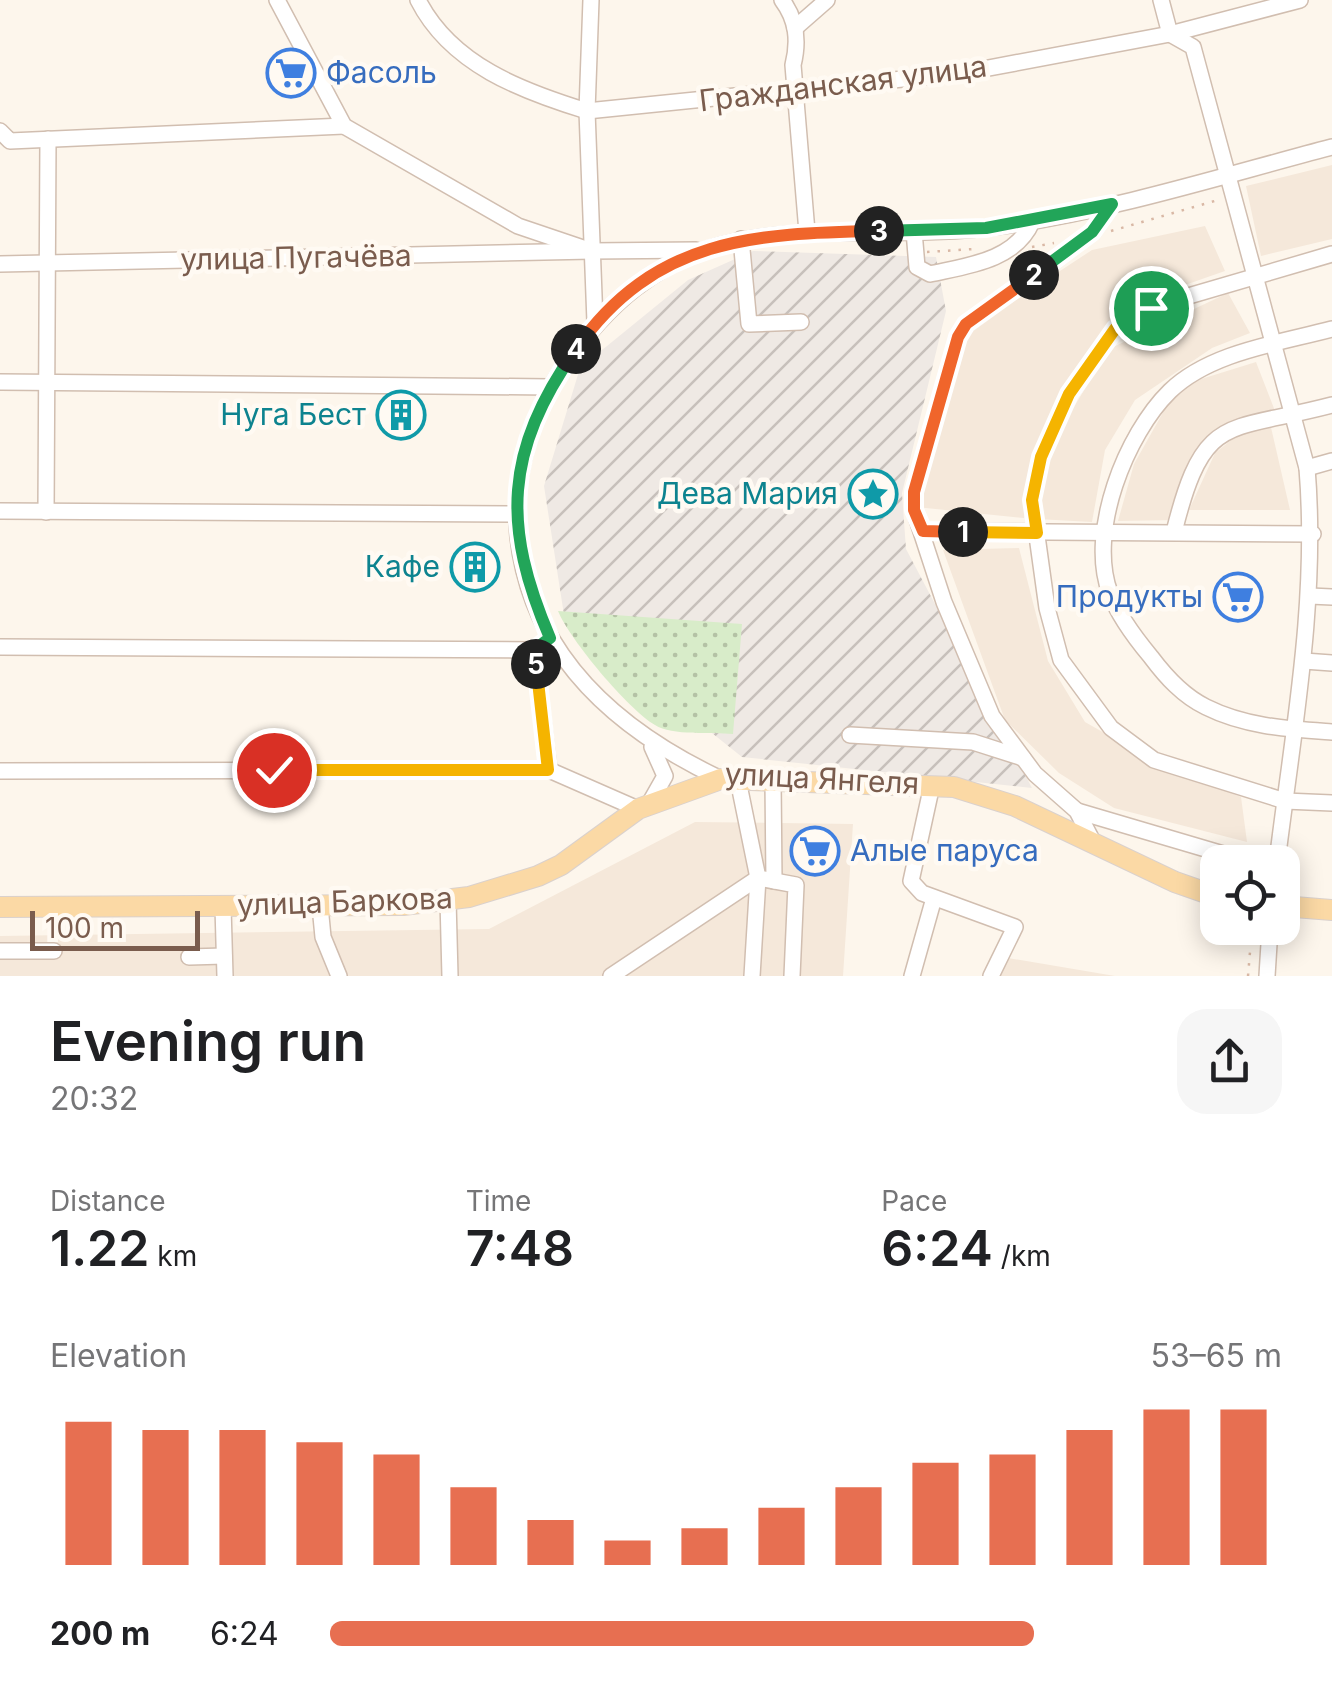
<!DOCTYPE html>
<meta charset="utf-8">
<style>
:root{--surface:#fff;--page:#f6f6f6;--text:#202124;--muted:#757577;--accent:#e76f51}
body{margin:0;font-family:Inter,sans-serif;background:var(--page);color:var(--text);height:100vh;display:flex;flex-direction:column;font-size:38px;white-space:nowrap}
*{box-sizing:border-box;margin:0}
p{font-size:32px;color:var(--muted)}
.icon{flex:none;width:55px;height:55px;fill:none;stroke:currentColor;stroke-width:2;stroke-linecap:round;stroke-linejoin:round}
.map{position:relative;height:976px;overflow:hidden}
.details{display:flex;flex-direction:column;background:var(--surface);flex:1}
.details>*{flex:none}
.fabs{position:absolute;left:1200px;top:845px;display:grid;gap:20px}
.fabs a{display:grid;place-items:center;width:100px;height:100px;border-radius:20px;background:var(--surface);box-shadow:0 5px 25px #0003;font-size:50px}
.scale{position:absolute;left:30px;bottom:25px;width:170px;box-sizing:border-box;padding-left:10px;border:5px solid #7a5c4d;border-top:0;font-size:28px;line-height:35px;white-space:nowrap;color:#7a5c4d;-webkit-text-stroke:8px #fffaf3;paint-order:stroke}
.pin{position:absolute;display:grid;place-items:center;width:85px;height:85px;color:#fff;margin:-42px;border:5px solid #fff;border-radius:50%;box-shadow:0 2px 10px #0007}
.km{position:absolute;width:50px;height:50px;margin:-25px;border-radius:50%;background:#222;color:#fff;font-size:28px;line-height:50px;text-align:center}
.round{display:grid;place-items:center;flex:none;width:105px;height:105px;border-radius:30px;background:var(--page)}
.overview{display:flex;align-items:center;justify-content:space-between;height:170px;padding:0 50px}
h1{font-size:55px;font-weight:600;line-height:75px}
.stats{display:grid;grid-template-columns:repeat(3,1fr);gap:15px;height:170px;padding:10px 50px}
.stats div{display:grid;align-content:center}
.stats b{font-size:50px;font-weight:600}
.stats small{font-size:28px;font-weight:400}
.stats p{font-size:28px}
.chart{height:280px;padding:20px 50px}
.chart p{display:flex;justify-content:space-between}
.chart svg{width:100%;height:180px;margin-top:10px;stroke:var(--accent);stroke-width:6}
ul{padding:0 50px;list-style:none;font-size:32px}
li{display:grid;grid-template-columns:160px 120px 1fr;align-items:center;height:75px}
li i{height:25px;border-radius:12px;background:var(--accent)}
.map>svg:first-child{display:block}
.residential{fill:#f5e8da}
.industrial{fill:url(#industrial-furrows)}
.park{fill:url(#park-dots)}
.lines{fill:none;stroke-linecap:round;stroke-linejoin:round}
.minor-casing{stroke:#d1beb0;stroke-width:18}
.major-casing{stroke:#dad1cd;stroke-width:22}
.path{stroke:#d9b8a5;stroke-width:2.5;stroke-dasharray:2.5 8;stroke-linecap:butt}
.minor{stroke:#fff;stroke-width:15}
.major{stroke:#fbd9a5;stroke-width:20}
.split-1-casing{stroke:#fff;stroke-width:20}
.split-2-casing{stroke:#fff;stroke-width:20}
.split-3-casing{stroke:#fff;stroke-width:20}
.split-4-casing{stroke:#fff;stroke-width:20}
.split-5-casing{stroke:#fff;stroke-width:20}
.split-6-casing{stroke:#fff;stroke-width:20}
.split-1{stroke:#f5b400;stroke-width:12}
.split-2{stroke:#f0652b;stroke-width:12}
.split-3{stroke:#22a559;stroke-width:12}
.split-4{stroke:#f0652b;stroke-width:12}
.split-5{stroke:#22a559;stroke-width:12}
.split-6{stroke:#f5b400;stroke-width:12}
.labels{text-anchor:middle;stroke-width:9;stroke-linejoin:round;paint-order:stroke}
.shop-label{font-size:30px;fill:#366cbe;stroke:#fffaf3;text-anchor:start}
.street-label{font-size:30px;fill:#7a5c4d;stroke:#fffaf3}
.culture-label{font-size:30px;fill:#0d838f;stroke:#fffaf3;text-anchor:end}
</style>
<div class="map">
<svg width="1332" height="976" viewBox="0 0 1332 976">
<defs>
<pattern id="industrial-furrows" width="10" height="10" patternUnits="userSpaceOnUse" patternTransform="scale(2.5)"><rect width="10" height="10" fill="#efe9e4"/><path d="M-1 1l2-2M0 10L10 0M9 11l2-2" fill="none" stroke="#c7c0bb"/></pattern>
<pattern id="park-dots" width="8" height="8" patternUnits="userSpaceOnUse" patternTransform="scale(2.5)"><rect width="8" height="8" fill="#d8ecc9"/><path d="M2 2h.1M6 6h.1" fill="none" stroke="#b4c2a5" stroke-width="1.8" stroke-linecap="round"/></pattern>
</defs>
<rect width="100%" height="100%" fill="#fdf6ec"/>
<g class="residential">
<polygon points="1332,165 1332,239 1261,256 1246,186"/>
<polygon points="1205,226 1225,271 1119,308 1092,361 1052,418 1024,518 916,507 950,378 970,330 1092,250"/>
<polygon points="1228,293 1250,333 1212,348 1135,400 1105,450 1092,522 1037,519 1036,490 1057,435 1109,349"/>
<polygon points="1256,362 1275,411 1205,441 1176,520 1118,521 1134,464 1170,400 1198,380"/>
<polygon points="1270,423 1290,510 1189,510 1215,453 1240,433"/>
<polygon points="1019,548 1048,661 1085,722 1159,764 1241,797 1247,842 1114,808 1059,773 1005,720 943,550"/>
<polygon points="695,822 853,824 843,976 0,976 0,936 489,929"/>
<polygon points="1008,958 1115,976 998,976"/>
</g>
<polygon class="industrial" points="753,251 936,257 946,311 902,493 906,549 1032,788 742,757 564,615 544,486 580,368 688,280"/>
<path class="park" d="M558,611l184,13 -9,110c-21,-2 -61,2 -78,-9 -27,-16 -85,-85 -97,-114z"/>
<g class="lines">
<g class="minor-casing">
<g id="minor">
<polyline points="277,0 344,126 518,226 592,251 696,250"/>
<path d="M418,0c33,65 104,91 169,111l375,-38 208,-39 130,-34"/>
<polyline points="591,0 587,111 595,322"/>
<path d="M782,0c15,20 17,41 11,65l14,167"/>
<path d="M1161,0l9,34 23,13 114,421c11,133 -14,263 -30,394"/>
<polyline points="795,28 827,0"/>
<polyline points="0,131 10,141 344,126"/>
<path d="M914,231l3,36 13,7c36,-8 85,-13 102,-52"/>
<polyline points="741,239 749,324 801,322"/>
<polyline points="1332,254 1151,307 1115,329 1069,395 1041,457 1032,500 1047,608 1061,660 1111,728 1154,760 1285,801 1332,803"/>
<polyline points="0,264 592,251"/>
<path d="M1332,329c-52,14 -122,23 -162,62 -44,43 -83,141 -60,202 8,22 26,46 41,64 15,20 32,39 55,50 40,20 83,22 126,25"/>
<polyline points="0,382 550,387"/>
<polyline points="1307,468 1332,461"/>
<polyline points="0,511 516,514"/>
<polyline points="46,512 48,139"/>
<polyline points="923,531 1313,534"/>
<path d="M1174,532c30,-121 52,-99 158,-127"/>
<polyline points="1310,596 1332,597"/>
<polyline points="0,647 534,650 551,638"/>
<polyline points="534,650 549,770"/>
<polyline points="1304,661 1332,663"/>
<polyline points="850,735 973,742 1023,758"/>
<polyline points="0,771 549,770 638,809"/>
<path d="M721,779c-102,-48 -190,-123 -203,-242 -6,-59 13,-124 47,-172 128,-183 260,-113 444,-140 109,-16 216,-50 323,-78"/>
<polyline points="738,780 758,878 796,885 792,976"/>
<polyline points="773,781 774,881"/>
<polyline points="932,785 911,881 922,893 1015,927 991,976"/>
<polyline points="648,806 665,776 652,747"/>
<polyline points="1077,811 1250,862"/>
<polyline points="1093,842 1077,811 1035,774 992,716 944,602 914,510 914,492 958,337 967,324 1092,232 1112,204"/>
<polyline points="448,900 450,976"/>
<polyline points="320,906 323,937 339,976"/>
<polyline points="223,907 225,976"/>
<polyline points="0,951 54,951"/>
<polyline points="189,957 224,956"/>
<polyline points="611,976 758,878"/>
<polyline points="752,976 758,878"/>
<polyline points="912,976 934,898"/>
<polyline points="1267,976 1270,928"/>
</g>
</g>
<g class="major-casing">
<g id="major">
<polyline points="1282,906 1332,910"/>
<polyline points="0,907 403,905 469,897 538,876 561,865 638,809 721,779 954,787 1015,806 1175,882 1218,897"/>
</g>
</g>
<g class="path">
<polyline points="1111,231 1218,200"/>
<polyline points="1032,247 1054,243"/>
<polyline points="927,252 974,249"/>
<polyline points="1248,976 1252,928"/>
</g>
<use href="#minor" class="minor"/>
<use href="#major" class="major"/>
</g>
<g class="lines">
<g class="split-1-casing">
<polyline id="split-1" points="963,532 1037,533 1032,500 1041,457 1069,394 1115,329 1151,308"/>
</g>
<g class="split-2-casing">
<polyline id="split-2" points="963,532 923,531 914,510 914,492 958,337 966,324 1034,275"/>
</g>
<g class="split-3-casing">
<polyline id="split-3" points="879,231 986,228 1112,204 1092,232 1034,275"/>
</g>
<g class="split-4-casing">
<path id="split-4" d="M576,349c78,-111 178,-116 303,-118"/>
</g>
<g class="split-5-casing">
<path id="split-5" d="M536,664l-2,-14 16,-12c-48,-112 -46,-186 26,-289"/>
</g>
<g class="split-6-casing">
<polyline id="split-6" points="274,770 548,770 536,664"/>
</g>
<use href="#split-1" class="split-1"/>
<use href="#split-2" class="split-2"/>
<use href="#split-3" class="split-3"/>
<use href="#split-4" class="split-4"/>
<use href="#split-5" class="split-5"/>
<use href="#split-6" class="split-6"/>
</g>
<defs>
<g id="supermarket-ring" transform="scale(2.5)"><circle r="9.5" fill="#fffaf3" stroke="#3f7fe0" stroke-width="1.5"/><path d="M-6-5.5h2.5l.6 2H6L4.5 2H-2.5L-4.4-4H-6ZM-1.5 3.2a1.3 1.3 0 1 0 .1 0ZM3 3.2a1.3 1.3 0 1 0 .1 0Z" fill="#3f7fe0"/></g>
<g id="building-ring" transform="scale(2.5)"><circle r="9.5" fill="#fffaf3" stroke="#0f9aa8" stroke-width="1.5"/><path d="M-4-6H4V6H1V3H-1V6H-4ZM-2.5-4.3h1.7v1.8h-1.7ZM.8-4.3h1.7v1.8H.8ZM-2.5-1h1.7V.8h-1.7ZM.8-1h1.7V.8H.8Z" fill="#0f9aa8"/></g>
<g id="sight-ring" transform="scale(2.5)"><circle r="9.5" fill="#fffaf3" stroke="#0f9aa8" stroke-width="1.5"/><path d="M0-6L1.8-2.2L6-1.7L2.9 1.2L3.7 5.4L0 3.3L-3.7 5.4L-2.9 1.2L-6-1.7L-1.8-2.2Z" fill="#0f9aa8"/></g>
</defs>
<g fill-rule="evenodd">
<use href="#supermarket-ring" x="291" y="73"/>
<use href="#building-ring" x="401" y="415"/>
<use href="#sight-ring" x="873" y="494"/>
<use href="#building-ring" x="475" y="567"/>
<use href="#supermarket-ring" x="1238" y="597"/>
<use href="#supermarket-ring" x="815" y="851"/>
</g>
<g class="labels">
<g class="shop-label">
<text x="326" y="83">Фасоль</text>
<text x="1203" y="607" text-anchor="end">Продукты</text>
<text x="850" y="861">Алые паруса</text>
</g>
<g class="street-label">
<text transform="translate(843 84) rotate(-7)" y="10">Гражданская улица</text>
<text transform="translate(296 258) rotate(-1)" y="10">улица Пугачёва</text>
<text transform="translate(822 779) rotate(3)" y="10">улица Янгеля</text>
<text transform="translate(345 902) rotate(-2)" y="10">улица Баркова</text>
</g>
<g class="culture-label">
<text x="366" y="425">Нуга Бест</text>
<text x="838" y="504">Дева Мария</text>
<text x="440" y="577">Кафе</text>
</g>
</g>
</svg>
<div class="fabs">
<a><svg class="icon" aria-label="locate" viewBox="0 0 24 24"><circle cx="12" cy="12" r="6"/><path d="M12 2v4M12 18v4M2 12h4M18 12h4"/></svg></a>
</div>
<div class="scale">100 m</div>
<div class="pin" style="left:1151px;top:308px;background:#1e9e55"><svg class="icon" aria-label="arrive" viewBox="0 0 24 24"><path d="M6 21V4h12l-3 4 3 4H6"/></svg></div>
<div class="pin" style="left:274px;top:770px;background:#d93025"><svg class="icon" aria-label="check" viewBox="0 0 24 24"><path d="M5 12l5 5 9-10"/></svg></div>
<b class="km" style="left:963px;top:532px">1</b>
<b class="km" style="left:1034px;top:275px">2</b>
<b class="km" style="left:879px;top:231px">3</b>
<b class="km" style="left:576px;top:349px">4</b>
<b class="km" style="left:536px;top:664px">5</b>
</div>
<section class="details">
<div class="overview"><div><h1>Evening run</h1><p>20:32</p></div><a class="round"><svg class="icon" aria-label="share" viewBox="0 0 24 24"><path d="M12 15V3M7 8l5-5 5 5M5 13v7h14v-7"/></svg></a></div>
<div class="stats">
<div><p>Distance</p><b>1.22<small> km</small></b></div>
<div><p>Time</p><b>7:48</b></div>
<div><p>Pace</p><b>6:24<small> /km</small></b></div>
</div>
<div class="chart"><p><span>Elevation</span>53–65 m</p>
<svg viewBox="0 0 160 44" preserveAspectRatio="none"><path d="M5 44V9M15 44V11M25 44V11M35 44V14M45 44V17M55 44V25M65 44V33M75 44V38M85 44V35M95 44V30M105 44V25M115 44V19M125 44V17M135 44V11M145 44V6M155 44V6"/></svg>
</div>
<ul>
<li><b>200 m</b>6:24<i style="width:74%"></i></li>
</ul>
</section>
